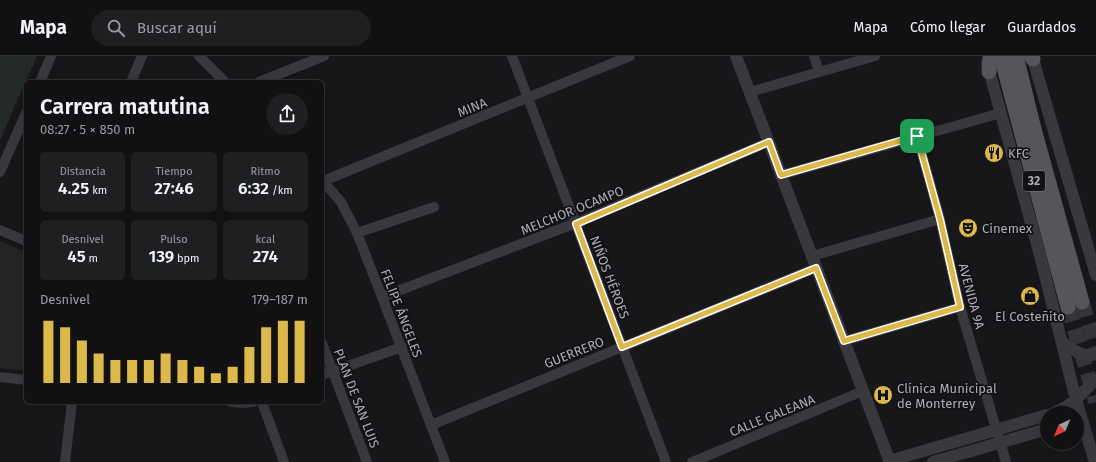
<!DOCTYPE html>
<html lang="es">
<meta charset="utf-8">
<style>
:root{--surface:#111113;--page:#1e1f21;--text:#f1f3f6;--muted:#9c9da0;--line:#303133;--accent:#ddb84b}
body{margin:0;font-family:"Fira Sans",sans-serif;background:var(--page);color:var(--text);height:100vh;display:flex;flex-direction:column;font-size:15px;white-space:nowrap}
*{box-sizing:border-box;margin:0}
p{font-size:13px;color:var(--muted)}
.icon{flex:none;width:22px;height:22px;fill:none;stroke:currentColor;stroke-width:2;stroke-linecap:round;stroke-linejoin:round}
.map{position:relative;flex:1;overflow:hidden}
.details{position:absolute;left:24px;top:24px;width:300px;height:324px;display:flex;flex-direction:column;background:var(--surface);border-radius:6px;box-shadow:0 4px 16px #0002,0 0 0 1px var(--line)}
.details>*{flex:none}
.needle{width:26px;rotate:224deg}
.buttons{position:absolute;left:1040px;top:350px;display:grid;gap:8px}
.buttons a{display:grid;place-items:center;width:44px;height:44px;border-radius:50%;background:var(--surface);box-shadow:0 4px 16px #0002,0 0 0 1px var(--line);font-size:20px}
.pin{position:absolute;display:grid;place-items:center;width:34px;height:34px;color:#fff;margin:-17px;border-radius:8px;box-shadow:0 2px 6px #0006}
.round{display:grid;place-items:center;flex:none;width:42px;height:42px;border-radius:21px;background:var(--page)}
.overview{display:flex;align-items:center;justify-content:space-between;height:68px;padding:0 16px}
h1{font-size:22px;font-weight:600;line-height:30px}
.stats{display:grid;grid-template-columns:repeat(3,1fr);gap:6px;height:68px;padding:4px 16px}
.stats div{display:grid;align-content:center;border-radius:6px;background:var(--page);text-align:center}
.stats b{font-size:17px;font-weight:600}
.stats small{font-size:11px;font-weight:400}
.stats p{font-size:11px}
.chart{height:112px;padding:8px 16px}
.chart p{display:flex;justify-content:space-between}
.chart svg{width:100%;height:72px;margin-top:4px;stroke:var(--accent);stroke-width:6}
header{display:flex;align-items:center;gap:24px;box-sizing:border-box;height:56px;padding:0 20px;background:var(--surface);border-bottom:1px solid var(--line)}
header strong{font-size:19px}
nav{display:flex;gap:22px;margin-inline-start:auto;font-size:14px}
.search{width:280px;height:36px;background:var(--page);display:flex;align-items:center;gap:10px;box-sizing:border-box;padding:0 14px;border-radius:22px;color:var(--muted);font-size:15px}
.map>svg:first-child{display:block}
.built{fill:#242326}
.green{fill:#242a25}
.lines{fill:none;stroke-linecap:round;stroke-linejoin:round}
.primary-tunnel{stroke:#353539;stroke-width:15;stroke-dasharray:15 8;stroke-linecap:butt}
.minor{stroke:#39393d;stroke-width:10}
.tertiary{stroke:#39393d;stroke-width:12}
.primary{stroke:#55565c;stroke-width:15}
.route-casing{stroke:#fff;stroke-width:8}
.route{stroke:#ddb84b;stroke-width:5}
.labels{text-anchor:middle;stroke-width:3.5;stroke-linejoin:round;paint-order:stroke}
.shield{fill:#121214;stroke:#7d7f86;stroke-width:1}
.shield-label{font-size:12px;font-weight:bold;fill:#abaeb7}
.street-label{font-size:13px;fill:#abaeb7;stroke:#121214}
.poi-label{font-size:13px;fill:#abaeb7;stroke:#121214;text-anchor:start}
</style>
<header>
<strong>Mapa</strong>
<div class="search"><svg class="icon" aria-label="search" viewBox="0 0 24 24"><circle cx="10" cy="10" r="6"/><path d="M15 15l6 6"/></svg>Buscar aquí</div>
<nav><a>Mapa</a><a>Cómo llegar</a><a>Guardados</a></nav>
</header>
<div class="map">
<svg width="1096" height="406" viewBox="0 0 1096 406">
<rect width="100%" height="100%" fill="#171719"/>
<polygon class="built" points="0,185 26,196 26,315 0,312"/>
<polygon class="green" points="0,0 37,0 0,84"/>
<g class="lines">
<g class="primary-tunnel">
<polyline points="1082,246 1096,293"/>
<polyline points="1068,251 1096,346"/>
</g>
<g class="minor">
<polyline points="199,0 225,26"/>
<polyline points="512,0 666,406"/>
<polyline points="814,0 819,16"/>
<polyline points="40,26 51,0"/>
<polyline points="131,26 142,0"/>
<polyline points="259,26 324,0"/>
<polyline points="750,36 875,0"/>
<polyline points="917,80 940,163 960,251 1006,406"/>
<polyline points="0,116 26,57"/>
<polyline points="781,119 1001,57"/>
<polyline points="322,124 341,146 357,177 382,241 445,406"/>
<polyline points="323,125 630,0"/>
<polyline points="0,174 26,185"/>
<polyline points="357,177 434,151"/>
<polyline points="812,200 940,163"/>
<polyline points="382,241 576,167 769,86"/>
<polyline points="844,285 960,251"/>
<polyline points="322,287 367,406"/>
<polyline points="322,319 402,291"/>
<polyline points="0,321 26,324"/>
<polyline points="231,346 245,347 253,346"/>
<polyline points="262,346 284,406"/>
<polyline points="431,369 816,212"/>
<polyline points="65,406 72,346"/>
<polyline points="692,406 863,335"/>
</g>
<g class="tertiary">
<polyline points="736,0 890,406"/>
<polyline points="1032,0 1096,219"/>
<polyline points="987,7 1041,203 1076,344 1095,406"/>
<path d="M1062,286c12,8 19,16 34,12"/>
<path d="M1053,357c8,-3 18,-8 24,-15 7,-6 12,-12 19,-18"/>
<polyline points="889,405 1047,359"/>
<polyline points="933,406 1047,373"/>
</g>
<g class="primary">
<polyline points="1001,0 1068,251"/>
<polyline points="1016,0 1034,73 1082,246"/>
<polyline points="1031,0 1033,3"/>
<polyline points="989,16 990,0"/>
</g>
</g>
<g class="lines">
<g class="route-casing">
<polygon id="route" points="917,80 940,163 960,251 844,285 816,212 622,291 576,168 769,86 781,119"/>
</g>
<use href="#route" class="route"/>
</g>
<defs>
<g id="restaurant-disc" transform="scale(1)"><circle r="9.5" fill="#ddb84b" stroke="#121214"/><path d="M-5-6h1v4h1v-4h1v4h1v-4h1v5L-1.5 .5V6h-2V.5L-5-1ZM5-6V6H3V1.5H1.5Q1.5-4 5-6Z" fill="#111"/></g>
<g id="theatre-disc" transform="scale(1)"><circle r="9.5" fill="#ddb84b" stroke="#121214"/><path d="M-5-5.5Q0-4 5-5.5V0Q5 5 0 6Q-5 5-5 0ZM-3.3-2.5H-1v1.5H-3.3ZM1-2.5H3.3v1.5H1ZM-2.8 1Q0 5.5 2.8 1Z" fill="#111"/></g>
<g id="shop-disc" transform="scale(1)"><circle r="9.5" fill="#ddb84b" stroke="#121214"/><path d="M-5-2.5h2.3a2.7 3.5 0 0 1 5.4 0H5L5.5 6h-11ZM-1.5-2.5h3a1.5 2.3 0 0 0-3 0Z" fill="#111"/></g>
<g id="hospital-disc" transform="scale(1)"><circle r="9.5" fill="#ddb84b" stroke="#121214"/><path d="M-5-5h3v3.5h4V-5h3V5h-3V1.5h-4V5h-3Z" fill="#111"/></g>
</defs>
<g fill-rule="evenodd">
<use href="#restaurant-disc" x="994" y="97"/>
<use href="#theatre-disc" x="968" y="172"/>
<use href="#shop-disc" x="1030" y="240"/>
<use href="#hospital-disc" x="883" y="339"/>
</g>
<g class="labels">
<rect class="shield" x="1023" y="115" width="22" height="20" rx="3"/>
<g class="shield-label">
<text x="1034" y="129">32</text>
</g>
<g class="street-label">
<text transform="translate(472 51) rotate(-22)" y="5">MINA</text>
<text transform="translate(572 154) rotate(-22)" y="5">MELCHOR OCAMPO</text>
<text transform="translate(610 221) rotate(69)" y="5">NIÑOS HÉROES</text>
<text transform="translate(972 240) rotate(75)" y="5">AVENIDA 9A</text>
<text transform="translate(402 257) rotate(69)" y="5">FELIPE ÁNGELES</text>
<text transform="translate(574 296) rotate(-22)" y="5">GUERRERO</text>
<text transform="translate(357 342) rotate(69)" y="5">PLAN DE SAN LUIS</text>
<text transform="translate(772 359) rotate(-22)" y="5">CALLE GALEANA</text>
</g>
<g class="poi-label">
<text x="1008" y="102">KFC</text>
<text x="982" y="177">Cinemex</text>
<text x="1030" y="265" text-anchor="middle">El Costeñito</text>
<text x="897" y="337">Clínica Municipal<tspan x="897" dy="15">de Monterrey</tspan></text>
</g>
</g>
</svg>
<div class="buttons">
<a><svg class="needle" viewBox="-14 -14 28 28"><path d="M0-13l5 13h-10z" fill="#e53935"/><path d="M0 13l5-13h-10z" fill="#9c9da0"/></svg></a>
</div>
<div class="pin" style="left:917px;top:80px;background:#1e9e55"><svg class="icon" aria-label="arrive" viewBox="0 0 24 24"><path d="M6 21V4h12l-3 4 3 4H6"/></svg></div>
<section class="details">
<div class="overview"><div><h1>Carrera matutina</h1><p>08:27 · 5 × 850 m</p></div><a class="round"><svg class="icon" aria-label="share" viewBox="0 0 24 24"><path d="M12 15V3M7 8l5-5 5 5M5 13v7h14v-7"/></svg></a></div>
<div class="stats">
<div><p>Distancia</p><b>4.25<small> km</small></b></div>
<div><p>Tiempo</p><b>27:46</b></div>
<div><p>Ritmo</p><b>6:32<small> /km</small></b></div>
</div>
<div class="stats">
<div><p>Desnivel</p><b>45<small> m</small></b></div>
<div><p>Pulso</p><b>139<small> bpm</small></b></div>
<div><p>kcal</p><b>274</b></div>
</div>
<div class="chart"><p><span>Desnivel</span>179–187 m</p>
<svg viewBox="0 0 160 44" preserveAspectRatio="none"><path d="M5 44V6M15 44V10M25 44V18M35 44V26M45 44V30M55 44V30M65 44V30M75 44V26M85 44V30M95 44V34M105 44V38M115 44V34M125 44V22M135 44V10M145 44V6M155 44V6"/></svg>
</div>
</section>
</div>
